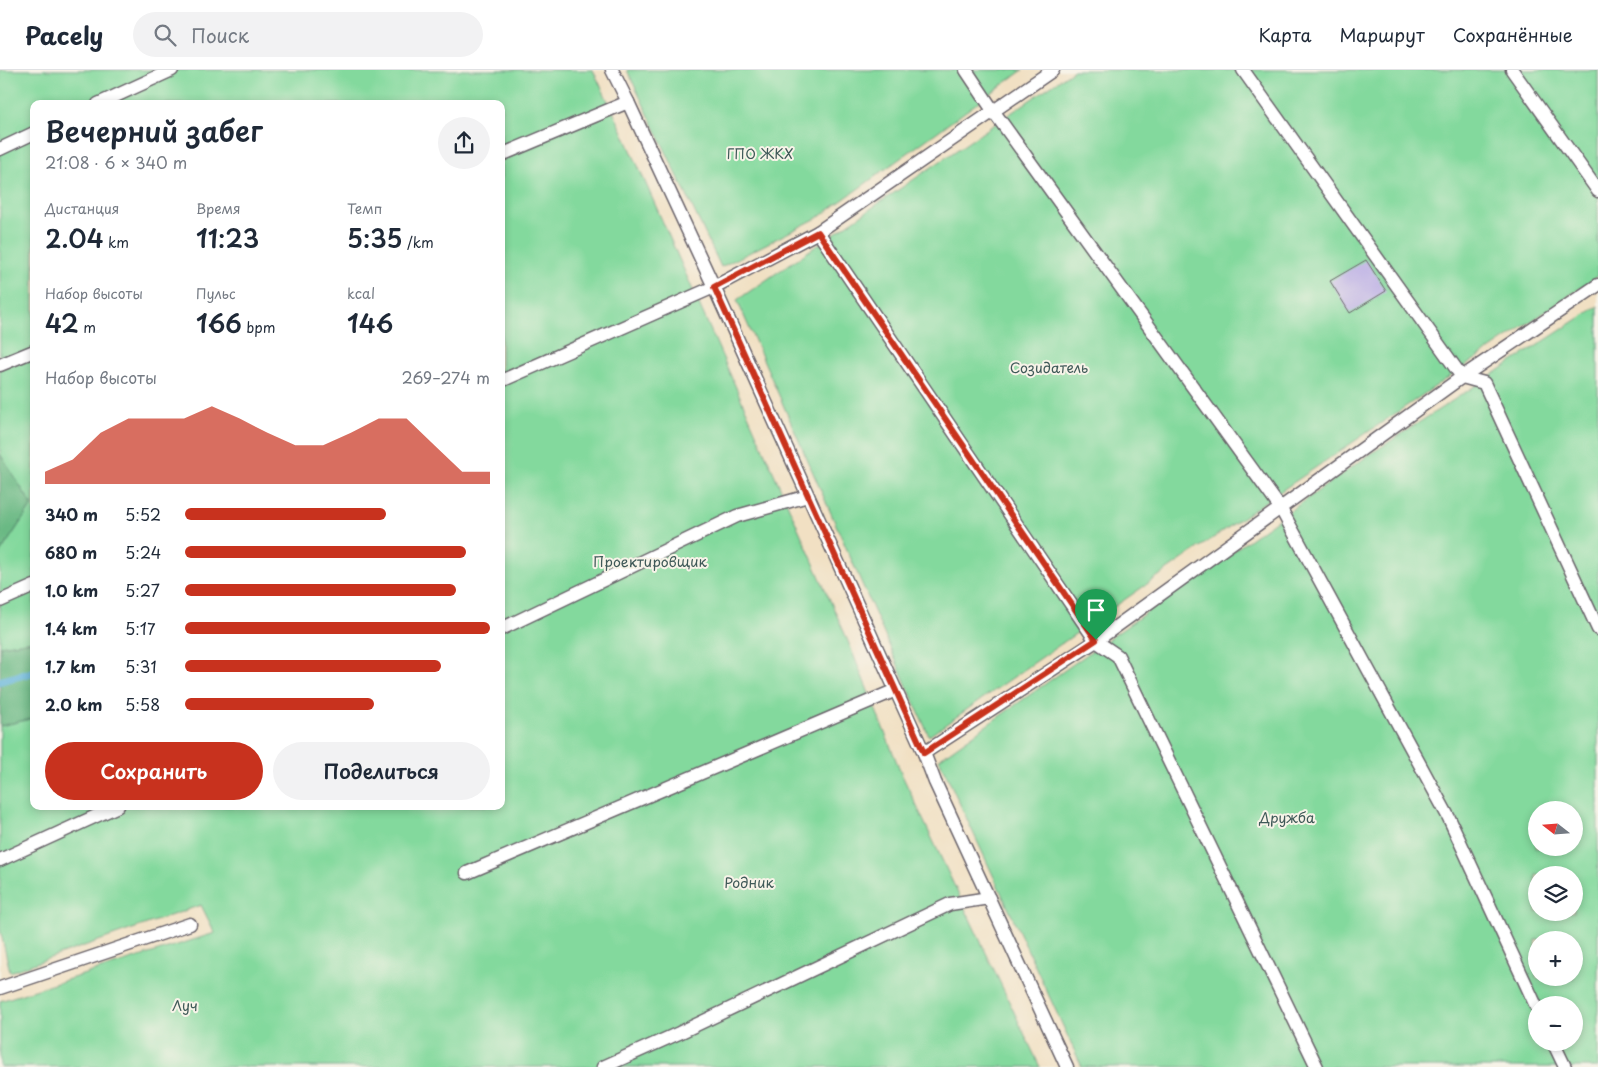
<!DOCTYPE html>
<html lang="ru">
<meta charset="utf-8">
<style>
:root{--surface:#fff;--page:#f2f2f3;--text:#1f2937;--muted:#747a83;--line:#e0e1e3;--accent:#c8321e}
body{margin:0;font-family:"Playpen Sans",sans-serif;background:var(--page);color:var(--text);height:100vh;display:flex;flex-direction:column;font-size:19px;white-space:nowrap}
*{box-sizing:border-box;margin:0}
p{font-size:16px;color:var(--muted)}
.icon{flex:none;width:28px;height:28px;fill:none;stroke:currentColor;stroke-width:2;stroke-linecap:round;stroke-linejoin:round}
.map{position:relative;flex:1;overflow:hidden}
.details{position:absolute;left:30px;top:30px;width:475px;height:710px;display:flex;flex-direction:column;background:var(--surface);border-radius:10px;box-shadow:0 2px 8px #0003}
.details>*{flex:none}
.needle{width:32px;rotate:287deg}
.controls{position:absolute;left:1528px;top:731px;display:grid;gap:10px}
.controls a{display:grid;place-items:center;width:55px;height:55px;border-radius:50%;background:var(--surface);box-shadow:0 2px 8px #0003;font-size:25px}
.pin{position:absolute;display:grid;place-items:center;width:42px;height:42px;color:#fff;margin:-51px -21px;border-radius:50% 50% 50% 0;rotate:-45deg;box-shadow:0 0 5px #0007}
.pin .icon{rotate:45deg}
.round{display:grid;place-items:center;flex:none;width:52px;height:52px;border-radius:26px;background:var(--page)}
.summary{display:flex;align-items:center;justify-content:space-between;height:85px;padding:0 15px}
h1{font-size:28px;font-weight:600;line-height:38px}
.metrics{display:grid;grid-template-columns:repeat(3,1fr);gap:8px;height:85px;padding:5px 15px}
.metrics div{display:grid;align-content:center}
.metrics b{font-size:25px;font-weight:600}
.metrics small{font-size:14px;font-weight:400}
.metrics p{font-size:14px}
.chart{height:140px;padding:10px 15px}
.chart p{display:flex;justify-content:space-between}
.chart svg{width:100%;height:90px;margin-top:5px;fill:var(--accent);opacity:.7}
.action{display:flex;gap:10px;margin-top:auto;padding:10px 15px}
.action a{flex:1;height:58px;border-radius:30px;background:var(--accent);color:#fff;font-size:20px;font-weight:600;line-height:58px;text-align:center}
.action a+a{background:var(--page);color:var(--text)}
ul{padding:0 15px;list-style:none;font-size:16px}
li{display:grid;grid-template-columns:80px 60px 1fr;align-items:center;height:38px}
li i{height:12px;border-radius:6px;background:var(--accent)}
header{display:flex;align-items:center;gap:30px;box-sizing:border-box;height:70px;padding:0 25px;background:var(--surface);border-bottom:1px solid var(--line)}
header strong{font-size:24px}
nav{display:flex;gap:28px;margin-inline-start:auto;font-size:18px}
.search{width:350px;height:45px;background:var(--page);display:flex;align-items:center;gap:12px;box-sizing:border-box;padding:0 18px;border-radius:28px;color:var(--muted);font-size:19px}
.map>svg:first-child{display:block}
.green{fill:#83d99d;stroke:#527e6c;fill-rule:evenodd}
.forest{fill:#6ab984;stroke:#466e60}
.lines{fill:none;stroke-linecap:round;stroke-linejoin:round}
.stream{stroke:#5eb3da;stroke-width:8}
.building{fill:#bdb1e5}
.service-casing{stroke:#6a646b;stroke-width:15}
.service{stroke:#fff;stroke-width:12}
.route-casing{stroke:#fff;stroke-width:10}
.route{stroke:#c8321e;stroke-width:6}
.labels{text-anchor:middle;stroke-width:4;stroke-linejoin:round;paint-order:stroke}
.park-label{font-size:14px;fill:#3f5958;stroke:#f7f3e8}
</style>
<header>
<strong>Pacely</strong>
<div class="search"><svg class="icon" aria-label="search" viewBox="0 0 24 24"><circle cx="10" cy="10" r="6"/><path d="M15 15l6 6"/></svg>Поиск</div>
<nav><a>Карта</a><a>Маршрут</a><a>Сохранённые</a></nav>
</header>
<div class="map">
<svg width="1598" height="997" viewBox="0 0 1598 997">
<rect width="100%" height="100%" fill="#f7f3e8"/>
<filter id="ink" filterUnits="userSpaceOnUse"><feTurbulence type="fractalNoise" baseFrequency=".02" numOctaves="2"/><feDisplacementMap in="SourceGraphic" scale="10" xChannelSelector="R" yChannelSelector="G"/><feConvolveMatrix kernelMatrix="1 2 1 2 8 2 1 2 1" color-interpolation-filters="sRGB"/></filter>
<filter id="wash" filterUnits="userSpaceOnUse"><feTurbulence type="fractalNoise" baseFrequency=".0096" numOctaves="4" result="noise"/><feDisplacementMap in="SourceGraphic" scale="20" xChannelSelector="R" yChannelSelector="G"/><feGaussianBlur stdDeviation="1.12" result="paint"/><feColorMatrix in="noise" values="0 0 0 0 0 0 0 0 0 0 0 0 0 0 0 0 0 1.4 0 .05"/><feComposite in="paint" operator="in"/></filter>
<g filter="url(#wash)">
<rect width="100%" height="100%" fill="#f1e0c3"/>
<g class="green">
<polygon points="0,0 593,0 623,62 845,564 902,705 1040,997 0,997 0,931 215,863 201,835 10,902 0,859 0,656 34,648 34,736 501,736 501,34 34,34 34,571 0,576 0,483 32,435 0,384"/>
<polygon points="627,0 1023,0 819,147 721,197"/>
<polygon points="1074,0 1598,0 1598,206 1259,436 929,666 737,230"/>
<path d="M1598,236v761h-516l-143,-308 430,-304zM1536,740h38v38h-38zM1536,805h38v37h-38zM1536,870h38v38h-38zM1536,935h38v37h-38z"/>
</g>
<g class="forest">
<polygon points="0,384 32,435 0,483"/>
<polygon points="34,571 34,648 0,656 0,576"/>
</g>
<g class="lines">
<polyline class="stream" points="0,611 34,602"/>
</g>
<g id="blocks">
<polygon class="building" points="1366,190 1386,221 1350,243 1330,211"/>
</g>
</g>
<g filter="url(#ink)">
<use href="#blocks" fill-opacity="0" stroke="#6a646b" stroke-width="1"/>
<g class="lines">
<g class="service-casing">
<g id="service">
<polyline points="612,0 628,32 714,217 924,683 935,712 1067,997"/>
<polyline points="966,0 994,42 1281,439 1449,748 1536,936"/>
<polyline points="1243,0 1462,307 1484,313 1598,559"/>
<polyline points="1512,0 1598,121"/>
<polyline points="98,34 172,0"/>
<polyline points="0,79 34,63"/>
<polyline points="501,85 628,32"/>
<polyline points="818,162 1096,571 1118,586 1317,997"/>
<polyline points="0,295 34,281"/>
<polyline points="501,311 714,217 818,162 1053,0"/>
<polyline points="0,531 34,516"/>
<polyline points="501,559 737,446 808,426"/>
<polyline points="924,683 1096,571 1462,307 1598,215"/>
<polyline points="0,790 118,736"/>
<polyline points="467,803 896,620"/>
<polyline points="0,918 190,854"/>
<polyline points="1553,972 1565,997"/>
<polyline points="603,997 679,963 950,834 989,828"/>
</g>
</g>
<use href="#service" class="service"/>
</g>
</g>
<g class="lines" filter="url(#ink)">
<g class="route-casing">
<polygon id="route" points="818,162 1096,570 924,683 714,217"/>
</g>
<use href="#route" class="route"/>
</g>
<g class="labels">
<g class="park-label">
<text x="760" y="89">ГПО ЖКХ</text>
<text x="1049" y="303">Созидатель</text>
<text x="650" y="497">Проектировщик</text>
<text x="1287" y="753">Дружба</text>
<text x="749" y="818">Родник</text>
<text x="185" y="941">Луч</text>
</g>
</g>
</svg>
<div class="controls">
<a><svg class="needle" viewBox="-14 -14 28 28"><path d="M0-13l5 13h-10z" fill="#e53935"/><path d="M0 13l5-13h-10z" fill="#747a83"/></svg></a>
<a><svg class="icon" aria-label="layers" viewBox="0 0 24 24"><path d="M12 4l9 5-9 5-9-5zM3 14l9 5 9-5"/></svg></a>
<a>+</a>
<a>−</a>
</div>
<div class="pin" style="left:1096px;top:570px;background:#1e9e55"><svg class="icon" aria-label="arrive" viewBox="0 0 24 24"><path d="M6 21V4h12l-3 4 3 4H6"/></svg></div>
<section class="details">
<div class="summary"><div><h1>Вечерний забег</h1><p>21:08 · 6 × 340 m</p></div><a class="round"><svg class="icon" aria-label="share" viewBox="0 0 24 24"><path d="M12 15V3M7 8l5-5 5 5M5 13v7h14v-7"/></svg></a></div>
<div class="metrics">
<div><p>Дистанция</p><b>2.04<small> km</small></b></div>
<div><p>Время</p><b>11:23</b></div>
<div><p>Темп</p><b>5:35<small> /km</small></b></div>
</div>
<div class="metrics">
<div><p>Набор высоты</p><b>42<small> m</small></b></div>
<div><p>Пульс</p><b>166<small> bpm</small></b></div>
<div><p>kcal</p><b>146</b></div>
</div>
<div class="chart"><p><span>Набор высоты</span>269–274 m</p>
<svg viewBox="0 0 160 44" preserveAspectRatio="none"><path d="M0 44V38L10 32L20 19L30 12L40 12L50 12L60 6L70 12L80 19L90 25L100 25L110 19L120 12L130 12L140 25L150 38L160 38V44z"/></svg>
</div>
<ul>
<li><b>340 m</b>5:52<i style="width:66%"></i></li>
<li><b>680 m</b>5:24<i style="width:92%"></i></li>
<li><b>1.0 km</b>5:27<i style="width:89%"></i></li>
<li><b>1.4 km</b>5:17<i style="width:100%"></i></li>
<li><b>1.7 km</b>5:31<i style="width:84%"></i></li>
<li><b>2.0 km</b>5:58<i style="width:62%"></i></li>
</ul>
<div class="action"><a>Сохранить</a><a>Поделиться</a></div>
</section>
</div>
